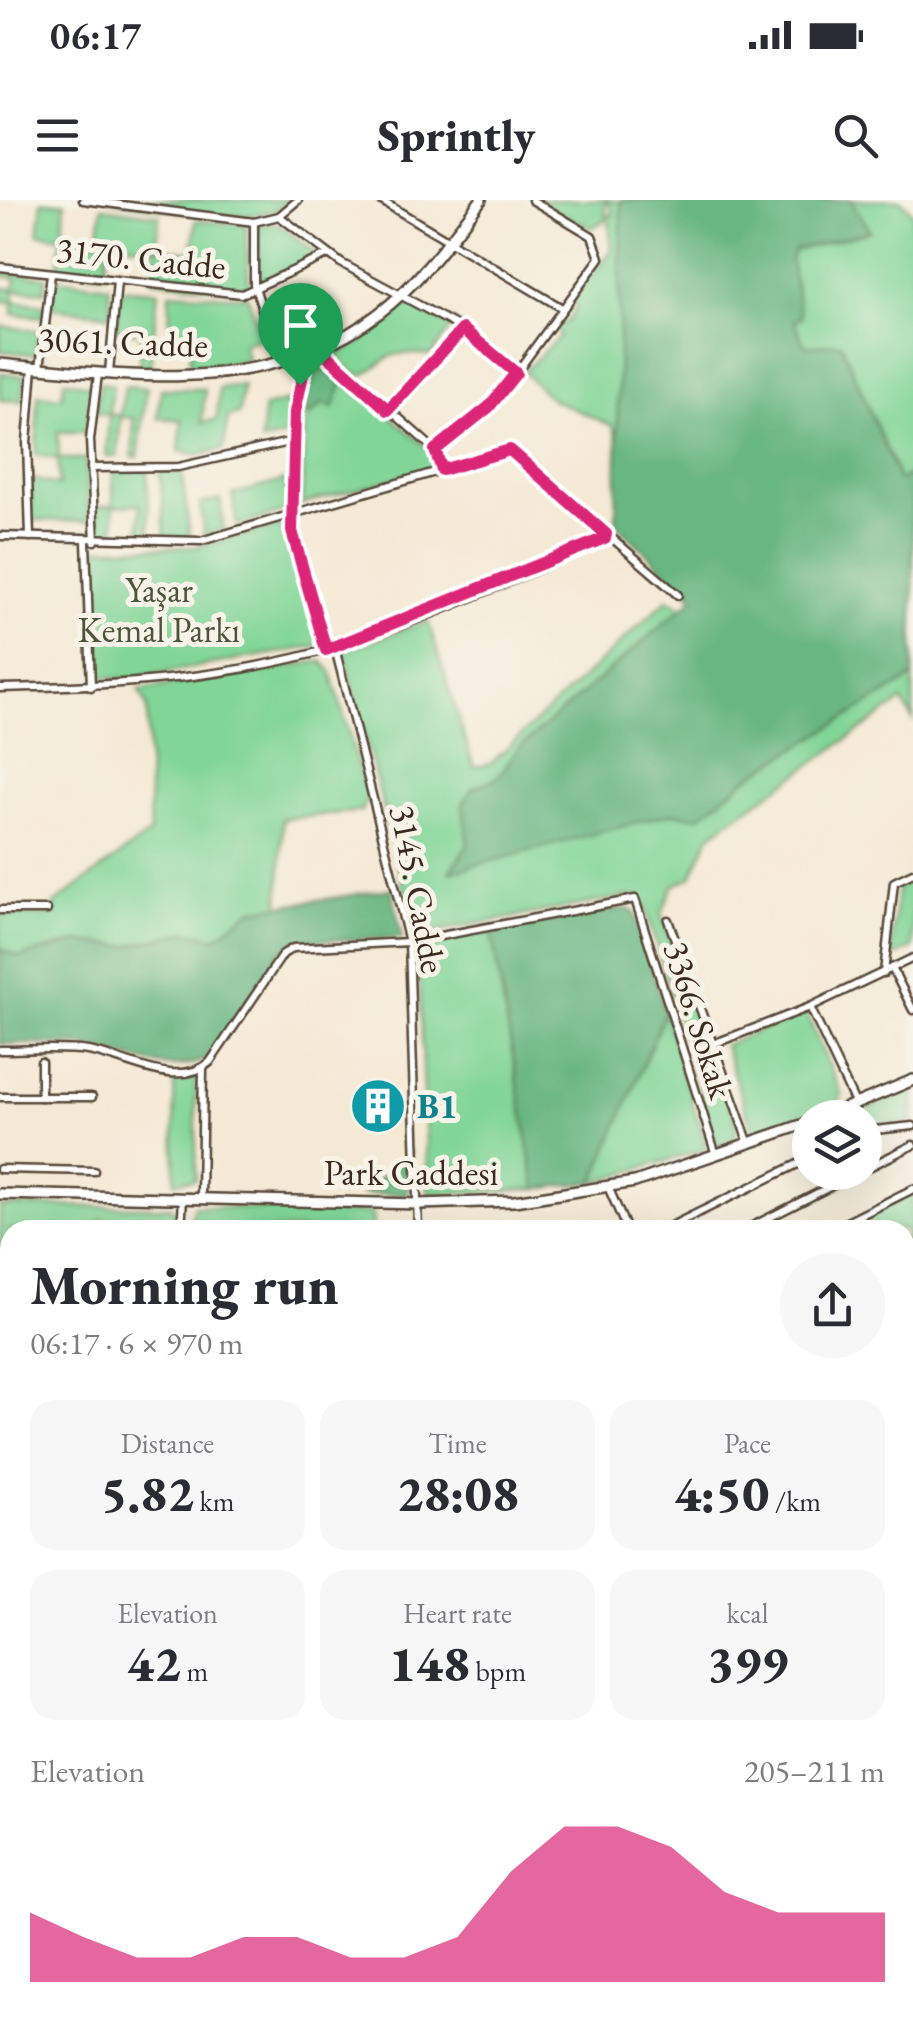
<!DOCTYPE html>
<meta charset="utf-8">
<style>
:root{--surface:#fff;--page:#f7f7f7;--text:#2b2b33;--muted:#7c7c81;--accent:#db2777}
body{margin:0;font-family:"EB Garamond",serif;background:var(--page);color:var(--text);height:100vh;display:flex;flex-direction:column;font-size:38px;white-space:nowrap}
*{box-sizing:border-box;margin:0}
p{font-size:32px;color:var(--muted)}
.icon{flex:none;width:55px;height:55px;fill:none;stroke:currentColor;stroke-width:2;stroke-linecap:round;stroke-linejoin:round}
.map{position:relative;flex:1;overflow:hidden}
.side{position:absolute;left:0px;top:1020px;width:915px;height:810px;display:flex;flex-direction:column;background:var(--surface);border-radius:30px 30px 0 0;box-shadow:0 10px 40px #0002}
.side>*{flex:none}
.tools{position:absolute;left:792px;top:900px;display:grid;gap:20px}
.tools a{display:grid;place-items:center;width:90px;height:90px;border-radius:50%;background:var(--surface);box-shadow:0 10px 40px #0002;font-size:50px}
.pin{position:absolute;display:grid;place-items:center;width:85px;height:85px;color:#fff;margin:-102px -42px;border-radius:50% 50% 50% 0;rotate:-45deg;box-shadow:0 0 10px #0007}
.pin .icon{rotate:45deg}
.round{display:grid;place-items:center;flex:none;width:105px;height:105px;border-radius:52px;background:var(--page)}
.overview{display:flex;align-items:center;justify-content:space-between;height:170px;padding:0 30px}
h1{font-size:55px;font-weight:800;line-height:75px}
.figures{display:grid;grid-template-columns:repeat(3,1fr);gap:15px;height:170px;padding:10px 30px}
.figures div{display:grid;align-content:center;border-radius:25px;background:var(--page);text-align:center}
.figures b{font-size:50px;font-weight:800}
.figures small{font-size:28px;font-weight:400}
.figures p{font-size:28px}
.chart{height:280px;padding:20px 30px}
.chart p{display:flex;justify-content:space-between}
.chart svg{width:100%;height:180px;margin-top:10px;fill:var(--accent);opacity:.7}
.status{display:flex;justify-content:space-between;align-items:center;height:70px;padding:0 50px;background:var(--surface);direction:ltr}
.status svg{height:28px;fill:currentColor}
header{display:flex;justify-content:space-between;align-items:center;height:130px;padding:0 30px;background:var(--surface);font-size:45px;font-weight:800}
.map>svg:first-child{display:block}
.green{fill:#81d597;stroke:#5e805a;stroke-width:2.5}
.forest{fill:#68b680;stroke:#52704f;stroke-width:2.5}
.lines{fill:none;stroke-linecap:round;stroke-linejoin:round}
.minor-casing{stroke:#574739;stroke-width:11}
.tertiary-casing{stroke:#574739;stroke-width:14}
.secondary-casing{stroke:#574739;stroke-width:15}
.minor{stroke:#fff;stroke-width:6}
.tertiary{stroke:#fff;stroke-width:9}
.secondary{stroke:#fce5d0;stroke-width:10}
.route-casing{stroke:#fff;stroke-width:20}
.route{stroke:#db2777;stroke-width:12}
.labels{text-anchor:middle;stroke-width:10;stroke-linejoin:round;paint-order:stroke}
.street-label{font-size:35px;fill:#3b2a1e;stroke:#f7f3e8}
.park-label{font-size:35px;fill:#4c553c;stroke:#f7f3e8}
.culture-label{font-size:35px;font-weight:bold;fill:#0d838f;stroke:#f7f3e8;text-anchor:start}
</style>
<div class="status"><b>06:17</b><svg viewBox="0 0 49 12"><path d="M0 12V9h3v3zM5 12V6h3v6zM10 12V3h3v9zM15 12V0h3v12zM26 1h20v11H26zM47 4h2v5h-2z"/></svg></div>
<header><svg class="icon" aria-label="menu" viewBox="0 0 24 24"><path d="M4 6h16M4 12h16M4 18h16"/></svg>Sprintly<svg class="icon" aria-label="search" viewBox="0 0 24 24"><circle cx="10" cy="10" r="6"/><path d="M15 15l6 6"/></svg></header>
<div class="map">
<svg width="913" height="1830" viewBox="0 0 913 1830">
<rect width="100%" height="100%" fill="#f7f3e8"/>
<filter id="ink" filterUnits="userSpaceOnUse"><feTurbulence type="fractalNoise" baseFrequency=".01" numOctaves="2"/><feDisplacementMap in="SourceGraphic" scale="20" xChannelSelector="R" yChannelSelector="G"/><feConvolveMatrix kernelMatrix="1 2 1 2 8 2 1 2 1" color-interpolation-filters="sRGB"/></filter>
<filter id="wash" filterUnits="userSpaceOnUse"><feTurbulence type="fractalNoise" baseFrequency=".0048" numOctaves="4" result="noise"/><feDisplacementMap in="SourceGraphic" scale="40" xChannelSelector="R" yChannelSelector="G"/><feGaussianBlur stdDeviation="2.25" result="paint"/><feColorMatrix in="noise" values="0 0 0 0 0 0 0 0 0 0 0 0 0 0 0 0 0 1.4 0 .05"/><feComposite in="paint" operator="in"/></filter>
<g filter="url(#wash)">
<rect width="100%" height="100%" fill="#f4e9d4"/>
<g class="green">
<path d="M109,0h183c-38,33 -133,6 -183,0z"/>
<polygon points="536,0 606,0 605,20 591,28"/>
<polygon points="608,0 622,2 617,239 613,226 553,200 523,172 560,136 555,127 568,121 576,107 573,98 612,50 608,15 613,15"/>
<polygon points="851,0 901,0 913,14 913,274 900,281 841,143 804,147 794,121 800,118 791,60 794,51 870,31"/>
<polygon points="42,1 65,3 63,37 98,41 102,7 159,15 157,48 192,52 196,20 246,25 249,88 245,91 152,80 155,48 109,42 104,74 58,68 62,37 38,34"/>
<polygon points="259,24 278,24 318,55 259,86"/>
<polygon points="0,71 46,77 45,92 15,90 14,101 44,105 43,117 13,114 13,102 0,101 0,88 15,89 16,78 0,76"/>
<polygon points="56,79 109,86 112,115 51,108"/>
<polygon points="126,89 158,91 150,168 139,167 142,133 116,130 120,93"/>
<polygon points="170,92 248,97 262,138 243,144 248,160 190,169 191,137 169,133"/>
<path d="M408,102l44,25 -21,28c-44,-2 -30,-6 -67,20l-11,-2 -17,-18 26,-14z"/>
<polygon points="0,126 40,131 35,155 0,151"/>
<polygon points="325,161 430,250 435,263 430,269 302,304 305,213 311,215 342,183 319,166"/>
<polygon points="1,173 26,176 22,201 0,200"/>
<polygon points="64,180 92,186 86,232 58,232 59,259 86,259 89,321 32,320 31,279 59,285 58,259 36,255 38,195 62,197"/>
<polygon points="100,183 113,185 109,214 120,216 125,186 147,188 138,257 132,257 134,218 121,217 117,257 106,257 109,215 96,213"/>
<polygon points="243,185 239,214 228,217 224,249 200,255 179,251 182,220 158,218 161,189 205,189 202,223 217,219 219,188"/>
<polygon points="289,201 287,236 261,242 264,207"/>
<polygon points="147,270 150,337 140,336 140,304 114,306 115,336 99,335 96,306 113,305 113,271"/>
<polygon points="160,270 182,272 190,336 165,337"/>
<polygon points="286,280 286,311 237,326 232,295"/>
<polygon points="220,299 224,330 204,335 200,304"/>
<polygon points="283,325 319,440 317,446 127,479 97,476 93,358 99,348 195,347"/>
<polygon points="668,399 683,407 518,549 497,579 472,588 463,605 468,645 451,670 673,613 699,617 747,578 913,477 913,520 902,501 710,635 691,677 673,686 661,715 737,926 734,939 717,946 642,698 635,695 416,735 343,451 428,421 474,567 490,564"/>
<polygon points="322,461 331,471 368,600 361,611 283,619 279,706 251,710 216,738 187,732 127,746 77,742 20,757 0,749 0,715 54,715 54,704 150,633 147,506 139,490"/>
<polygon points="913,677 913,748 890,758 898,684"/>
<polygon points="491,731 536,989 428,994 418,746"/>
<polygon points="665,812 707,949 594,982"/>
<polygon points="806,812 841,893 839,903 753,933 724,845"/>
<polygon points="196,876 196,979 175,982 174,877"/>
<polygon points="913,890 913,922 865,927 865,918 846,917"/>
<polygon points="913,993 913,1032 905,1046 905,1030 843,1029"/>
<polygon points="0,1006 170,1007 177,1014 176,1030 113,1030 102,1018 91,1030 10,1030 10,1160 0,1159"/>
<polygon points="194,1006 373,1013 373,1030 188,1030"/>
<polygon points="197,1820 333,1820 321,1830 185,1830"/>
<polygon points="380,1820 474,1820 466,1830 394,1830"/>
<polygon points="503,1820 649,1820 663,1830 494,1830"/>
<polygon points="666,1820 761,1820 773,1830 681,1830"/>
</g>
<g class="forest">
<polygon points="621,0 851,0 870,31 794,50 791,60 801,118 794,121 805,146 841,143 899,280 913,274 913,477 747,578 699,617 673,613 450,672 468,645 463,605 472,588 497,578 518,549 694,398 616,324"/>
<polygon points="319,166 343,183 333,208 322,203 311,215 305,213 310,179"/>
<path d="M392,689l10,49 -107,3 -16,12 -72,106c-44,19 -78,-6 -121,-12 -28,-4 -58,-3 -86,-3v-95l20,8 57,-15 50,4 60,-14 29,6 35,-28z"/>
<polygon points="626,708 634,712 665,812 594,982 536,989 491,731"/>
<polygon points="410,951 407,994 362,994"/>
<polygon points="913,1032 913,1097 905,1103 905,1046"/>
</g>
</g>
<g filter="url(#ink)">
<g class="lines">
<g class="minor-casing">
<g id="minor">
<polyline points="83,0 254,22 279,16 298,0"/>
<polyline points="380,0 562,108"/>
<polyline points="279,16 341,63 463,129 516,173"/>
<polyline points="254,22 254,84 278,160"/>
<polyline points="0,67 242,94 327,55"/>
<polyline points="319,147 435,250 442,270"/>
<polyline points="307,152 295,212 292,331 326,450"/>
<polyline points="40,168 51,74"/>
<polyline points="109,173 117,81"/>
<polyline points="389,210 463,129"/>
<polyline points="435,250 498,198 600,58 592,36 532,0"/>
<polyline points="91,268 178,267 294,241"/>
<polyline points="0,336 201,341 510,250 678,395"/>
<polyline points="30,337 27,242 33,167"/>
<polyline points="86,341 91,487"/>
<polyline points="95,341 90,240 98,174"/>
<polyline points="335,448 409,742 418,1030"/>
<path d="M0,488c114,-2 229,-9 340,-42 89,-27 176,-68 262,-104l4,-8"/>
<polyline points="0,710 47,710"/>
<polyline points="668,720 749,944"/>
<polyline points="892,768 913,810"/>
<polyline points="884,773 894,682 913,673"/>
<polyline points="810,807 856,905"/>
<polyline points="713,844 810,807 913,758"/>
<path d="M0,850c29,0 59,-3 88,1 36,5 89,40 122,11l73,-108 10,-6 116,-6 226,-43 81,256"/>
<polyline points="41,862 41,897"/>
<polyline points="0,897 92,897"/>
<polyline points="865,931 913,926"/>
<polyline points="0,969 94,971"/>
<polyline points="865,969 913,945"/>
<polyline points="609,989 627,1030"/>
<polyline points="201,997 203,868"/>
<polyline points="181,1030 183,998"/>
<polyline points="663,1030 810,958"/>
<polyline points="745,1030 859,972"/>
<polyline points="831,1030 913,989"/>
<polyline points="905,1118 913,1115"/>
<polyline points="905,1162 913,1158"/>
<polyline points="0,1166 10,1166"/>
<polyline points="905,1201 913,1197"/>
<polyline points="905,1240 913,1236"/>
<polyline points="905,1280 913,1276"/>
<polyline points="905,1324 913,1321"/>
<polyline points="905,1530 913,1536"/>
<polyline points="905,1577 913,1567"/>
<polyline points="905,1585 913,1591"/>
<polyline points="905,1640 913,1630"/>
<polyline points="0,1772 10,1778"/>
<polyline points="83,1820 93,1830"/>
<polyline points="94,1820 115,1830"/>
<polyline points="372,1820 386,1830"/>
<polyline points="657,1820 673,1830"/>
<polyline points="326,1830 339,1820"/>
<polyline points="476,1830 483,1820"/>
<polyline points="489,1830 498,1820"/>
</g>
</g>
<g class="tertiary-casing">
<g id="tertiary">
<path d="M0,164c126,12 269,34 378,-50 40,-30 73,-75 103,-114"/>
<polyline points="822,918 913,880"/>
<polyline points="0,994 419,1004 514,1001 635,982 810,922"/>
</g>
</g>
<g class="secondary-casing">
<g id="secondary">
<polyline points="0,1308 10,1314"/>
<polyline points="905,1353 913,1350"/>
<polyline points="905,1373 913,1369"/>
<polyline points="778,1820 793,1830"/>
<polyline points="802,1820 816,1830"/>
<polyline points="130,1830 143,1820"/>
<polyline points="162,1830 175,1820"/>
</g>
</g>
<use href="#minor" class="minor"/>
<use href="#tertiary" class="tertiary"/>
<use href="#secondary" class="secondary"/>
</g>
</g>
<g class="lines" filter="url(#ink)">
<g class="route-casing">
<polygon id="route" points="463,129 516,173 489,207 435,250 442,270 510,250 606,334 605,338 326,450 292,331 295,212 308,151 318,147 388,210"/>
</g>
<use href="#route" class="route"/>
</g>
<defs>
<g id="building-disc" transform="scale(2.875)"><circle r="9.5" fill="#0f9aa8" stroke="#f7f3e8"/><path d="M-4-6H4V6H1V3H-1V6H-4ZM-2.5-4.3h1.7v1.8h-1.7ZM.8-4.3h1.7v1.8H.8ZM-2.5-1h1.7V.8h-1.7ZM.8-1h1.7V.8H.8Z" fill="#fff"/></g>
</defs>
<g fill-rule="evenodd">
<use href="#building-disc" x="378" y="906"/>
</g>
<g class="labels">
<g class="street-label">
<text transform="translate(141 58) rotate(6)" y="12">3170. Cadde</text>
<text transform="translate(123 142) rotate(2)" y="12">3061. Cadde</text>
<text transform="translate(418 689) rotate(79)" y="12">3145. Cadde</text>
<text transform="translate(699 820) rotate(73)" y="12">3366. Sokak</text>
<text x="411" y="985">Park Caddesi</text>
</g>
<g class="park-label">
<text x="159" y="402">Yaşar<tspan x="159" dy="40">Kemal Parkı</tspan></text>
</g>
<g class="culture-label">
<text x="417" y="918">B1</text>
</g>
</g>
</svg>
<div class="tools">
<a><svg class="icon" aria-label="layers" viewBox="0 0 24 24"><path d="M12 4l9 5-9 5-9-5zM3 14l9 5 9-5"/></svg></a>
</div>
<div class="pin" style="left:300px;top:185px;background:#1e9e55"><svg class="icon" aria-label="arrive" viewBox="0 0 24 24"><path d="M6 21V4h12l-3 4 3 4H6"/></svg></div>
<section class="side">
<div class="overview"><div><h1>Morning run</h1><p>06:17 · 6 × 970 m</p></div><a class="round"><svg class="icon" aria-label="share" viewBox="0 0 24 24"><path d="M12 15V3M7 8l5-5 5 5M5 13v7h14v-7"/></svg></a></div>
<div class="figures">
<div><p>Distance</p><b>5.82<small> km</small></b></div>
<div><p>Time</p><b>28:08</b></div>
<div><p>Pace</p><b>4:50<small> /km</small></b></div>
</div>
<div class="figures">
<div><p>Elevation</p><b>42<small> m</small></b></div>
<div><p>Heart rate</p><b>148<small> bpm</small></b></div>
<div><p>kcal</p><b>399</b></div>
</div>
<div class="chart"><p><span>Elevation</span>205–211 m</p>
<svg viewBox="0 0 160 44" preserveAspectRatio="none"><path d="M0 44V27L10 33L20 38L30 38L40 33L50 33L60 38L70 38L80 33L90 17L100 6L110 6L120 11L130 22L140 27L150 27L160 27V44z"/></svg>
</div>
</section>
</div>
